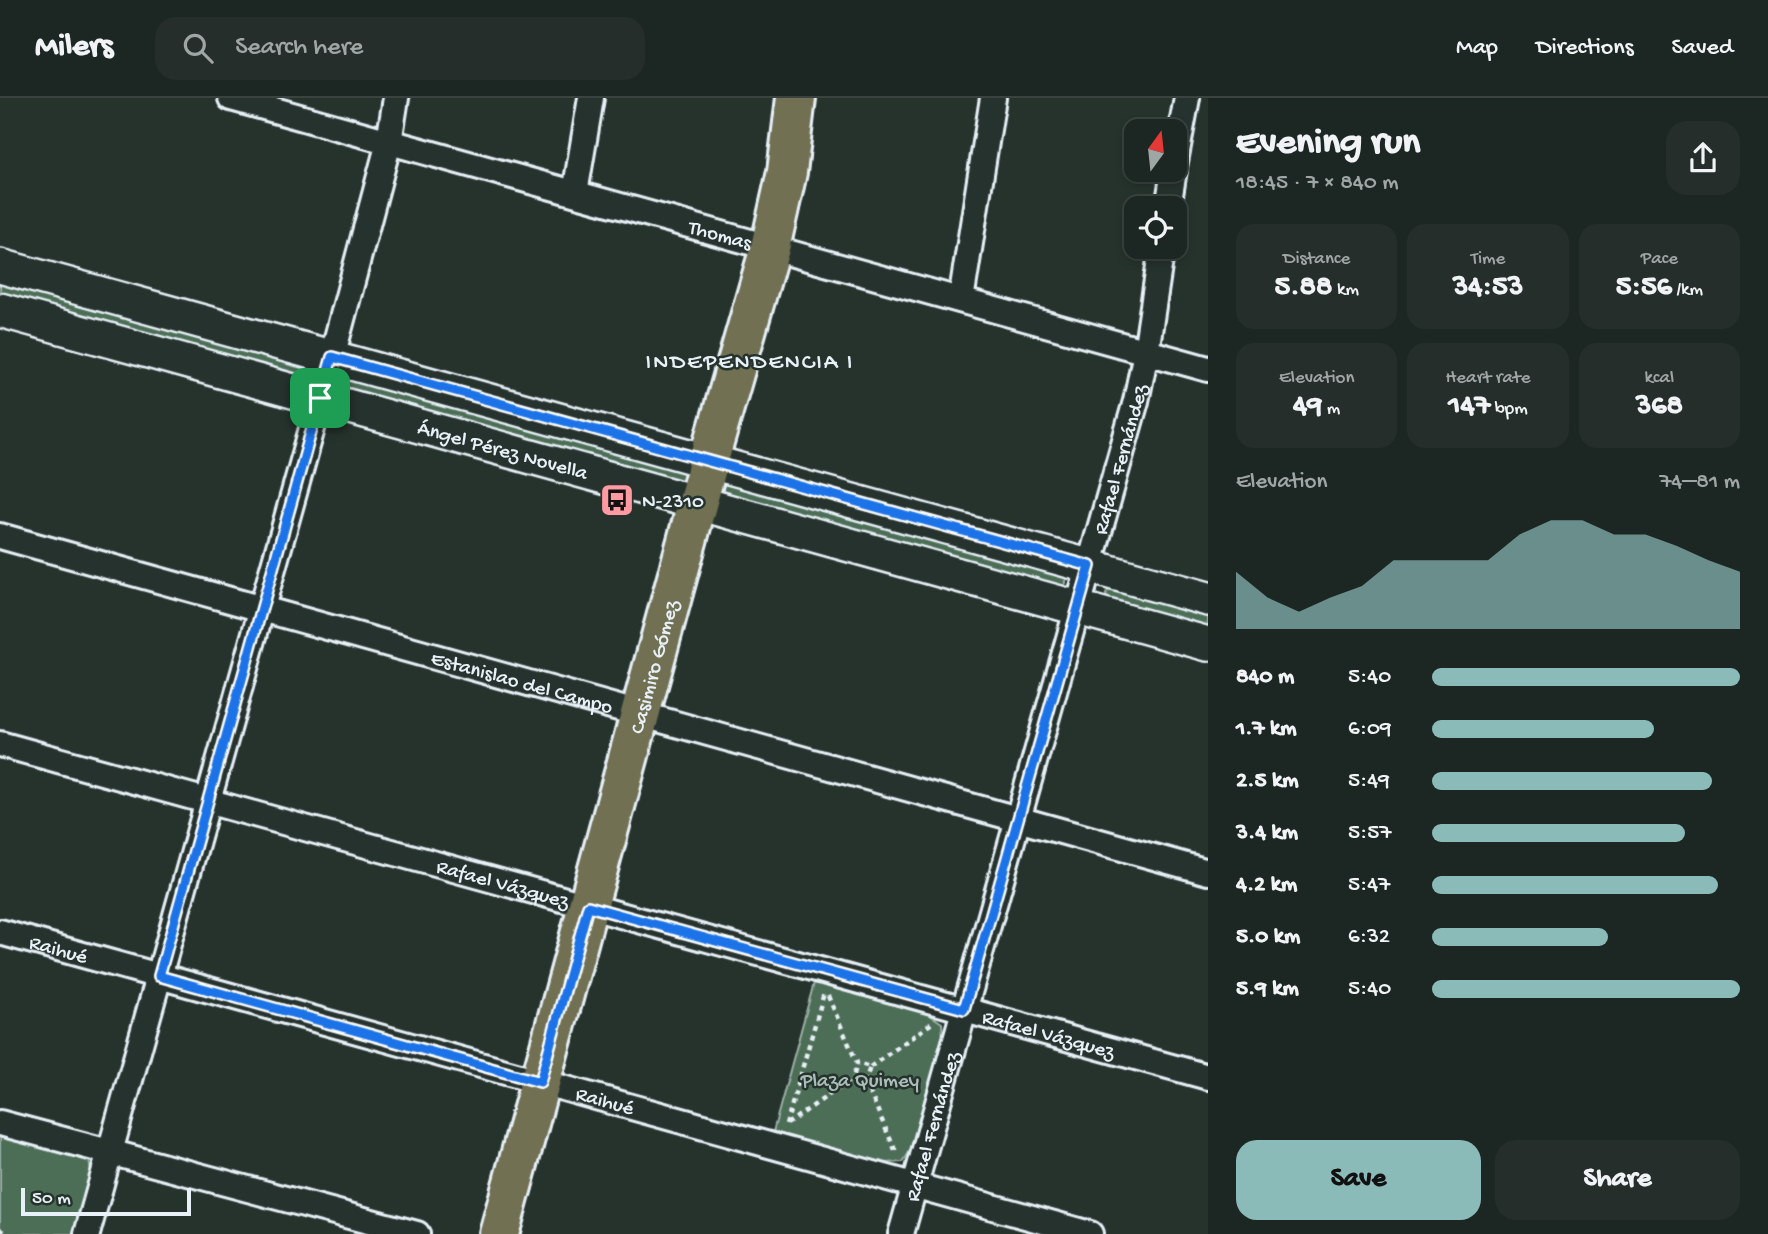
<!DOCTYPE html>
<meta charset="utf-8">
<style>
:root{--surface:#1c2622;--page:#252e2a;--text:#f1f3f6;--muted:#a0a5a5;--line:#3a4340;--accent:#8bbbb9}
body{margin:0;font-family:"Gochi Hand",sans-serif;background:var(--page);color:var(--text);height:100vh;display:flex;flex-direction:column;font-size:26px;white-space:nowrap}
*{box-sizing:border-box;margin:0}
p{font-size:23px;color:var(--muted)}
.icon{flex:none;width:38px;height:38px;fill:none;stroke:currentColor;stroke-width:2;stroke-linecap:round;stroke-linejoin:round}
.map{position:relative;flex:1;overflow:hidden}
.side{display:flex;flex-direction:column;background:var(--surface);width:560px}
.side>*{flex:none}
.needle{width:46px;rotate:15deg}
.fabs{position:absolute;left:1124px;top:21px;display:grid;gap:14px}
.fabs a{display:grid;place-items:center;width:63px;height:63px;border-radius:14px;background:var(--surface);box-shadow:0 4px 10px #0003,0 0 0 2px var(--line);font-size:35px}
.scale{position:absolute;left:21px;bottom:18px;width:170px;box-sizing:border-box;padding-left:7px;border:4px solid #e8f1f8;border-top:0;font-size:19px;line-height:24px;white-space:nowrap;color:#e8f1f8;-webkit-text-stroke:5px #26332d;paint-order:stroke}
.pin{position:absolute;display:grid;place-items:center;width:60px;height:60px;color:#fff;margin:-30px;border-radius:14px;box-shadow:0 4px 10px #0006}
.round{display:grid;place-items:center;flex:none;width:74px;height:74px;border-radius:21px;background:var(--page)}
.overview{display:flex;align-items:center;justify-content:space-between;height:119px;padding:0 28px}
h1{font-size:38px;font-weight:700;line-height:52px}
.metrics{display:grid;grid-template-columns:repeat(3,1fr);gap:10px;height:119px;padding:7px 28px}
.metrics div{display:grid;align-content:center;border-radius:18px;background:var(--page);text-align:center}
.metrics b{font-size:30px;font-weight:700}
.metrics small{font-size:19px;font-weight:400}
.metrics p{font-size:19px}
.chart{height:196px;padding:14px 28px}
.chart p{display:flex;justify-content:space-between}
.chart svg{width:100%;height:126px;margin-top:7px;fill:var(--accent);opacity:.7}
.button{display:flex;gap:14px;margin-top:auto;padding:14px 28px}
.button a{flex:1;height:80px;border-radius:21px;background:var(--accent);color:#111;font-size:28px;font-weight:700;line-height:80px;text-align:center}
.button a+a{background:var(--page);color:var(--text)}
ul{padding:0 28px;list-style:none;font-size:23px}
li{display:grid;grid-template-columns:112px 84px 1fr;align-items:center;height:52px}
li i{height:18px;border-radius:9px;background:var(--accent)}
header{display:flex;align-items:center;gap:42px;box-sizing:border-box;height:98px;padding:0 35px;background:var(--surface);border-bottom:2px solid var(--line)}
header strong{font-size:33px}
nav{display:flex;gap:38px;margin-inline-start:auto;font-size:24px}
.search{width:490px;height:63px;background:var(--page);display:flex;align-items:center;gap:18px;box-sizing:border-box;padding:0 24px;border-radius:21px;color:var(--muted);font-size:26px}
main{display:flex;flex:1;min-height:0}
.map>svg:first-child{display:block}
.green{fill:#4e6e57;stroke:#9bb0a8;stroke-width:2}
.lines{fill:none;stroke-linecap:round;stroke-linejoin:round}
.street-casing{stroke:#e8f1f8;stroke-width:30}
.secondary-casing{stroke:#e8f1f8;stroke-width:38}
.primary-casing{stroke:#e8f1f8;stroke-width:44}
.path{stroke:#e8f1f8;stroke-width:4.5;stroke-dasharray:5 5;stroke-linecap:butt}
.street{stroke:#26332d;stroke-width:24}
.secondary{stroke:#26332d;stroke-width:33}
.primary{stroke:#716f52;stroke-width:38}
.route-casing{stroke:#fff;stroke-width:14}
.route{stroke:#1a73e8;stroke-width:9}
.labels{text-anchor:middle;stroke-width:5;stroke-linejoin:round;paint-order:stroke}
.street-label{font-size:21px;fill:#e8f1f8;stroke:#26332d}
.poi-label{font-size:21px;fill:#e8f1f8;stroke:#26332d;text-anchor:start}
.park-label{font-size:21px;fill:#aabdb8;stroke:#26332d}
.neighbourhood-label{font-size:23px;letter-spacing:2px;fill:#e8f1f8;stroke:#26332d}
</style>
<header>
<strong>Milers</strong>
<div class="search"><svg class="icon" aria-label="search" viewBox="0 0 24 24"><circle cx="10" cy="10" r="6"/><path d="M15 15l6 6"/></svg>Search here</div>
<nav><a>Map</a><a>Directions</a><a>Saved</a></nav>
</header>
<main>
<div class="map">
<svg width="1208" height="1136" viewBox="0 0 1208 1136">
<rect width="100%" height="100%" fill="#26332d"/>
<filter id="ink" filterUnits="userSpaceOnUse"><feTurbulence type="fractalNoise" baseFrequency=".0143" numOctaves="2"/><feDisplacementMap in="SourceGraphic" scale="14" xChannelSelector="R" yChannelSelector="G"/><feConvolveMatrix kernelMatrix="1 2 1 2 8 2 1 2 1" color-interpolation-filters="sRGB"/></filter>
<g filter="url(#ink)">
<g class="green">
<polygon points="0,177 309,265 311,275 307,280 0,200"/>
<polygon points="340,279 684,371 684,379 680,384 339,290"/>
<polygon points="726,383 1066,478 1066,485 1061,490 723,397 722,390"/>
<polygon points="1110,490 1208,512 1208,535 1107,503 1106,496"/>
<polygon points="814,885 930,917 942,925 943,940 914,1047 903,1064 884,1065 773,1034"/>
<polygon points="0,1036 86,1060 89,1062 91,1074 74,1136 0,1136"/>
</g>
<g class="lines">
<g class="street-casing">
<g id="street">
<path id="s1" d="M231,0l977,271"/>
<polyline points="1174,69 1187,0"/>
<polyline points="575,95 591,0"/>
<polyline points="1168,110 1174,72"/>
<polyline points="961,202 993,0"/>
<path id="s2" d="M0,438l1208,336"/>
<path id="s3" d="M0,646l1208,333"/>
<path id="s4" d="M0,834l1090,302"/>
<polyline points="0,1025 417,1136"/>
<polyline points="87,1136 332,259 389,44 396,0"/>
<path id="s5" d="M901,1136l235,-833 10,-49 16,-105"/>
</g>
</g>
<g class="secondary-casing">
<g id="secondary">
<polyline points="0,168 1208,501"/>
<path id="s6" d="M0,212l1208,334"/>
</g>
</g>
<g class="primary-casing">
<g id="primary">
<path id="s7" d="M499,1136l210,-774 61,-212 17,-76 9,-74"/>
</g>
</g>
<g class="path">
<polyline points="828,898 857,965 853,980 865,984 870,969 857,965"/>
<polyline points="870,969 932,925"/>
<polyline points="865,984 896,1054"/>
<polyline points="787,1026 853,980"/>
<polyline points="786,1027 824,895"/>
<polyline points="0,1131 7,1136"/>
</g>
<use href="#street" class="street"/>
<use href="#secondary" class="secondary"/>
<use href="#primary" class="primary"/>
</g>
</g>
<g class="lines" filter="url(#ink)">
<g class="route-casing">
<polygon id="route" points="332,259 1090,468 964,911 588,808 540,984 159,878"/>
</g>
<use href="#route" class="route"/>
</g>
<defs>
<g id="bus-square" transform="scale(1.75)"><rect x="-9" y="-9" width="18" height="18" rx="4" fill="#ff9aa2" stroke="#26332d"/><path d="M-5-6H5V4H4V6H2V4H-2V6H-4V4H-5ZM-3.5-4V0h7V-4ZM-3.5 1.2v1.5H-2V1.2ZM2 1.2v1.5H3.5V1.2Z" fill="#111"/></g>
</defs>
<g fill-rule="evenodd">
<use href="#bus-square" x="617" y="402"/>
</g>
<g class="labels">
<g class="street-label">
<text dy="7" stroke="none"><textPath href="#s1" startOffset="508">Thomas</textPath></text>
<text dy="7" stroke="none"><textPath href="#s6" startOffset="522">Ángel Pérez Novella</textPath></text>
<text dy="7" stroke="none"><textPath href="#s5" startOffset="805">Rafael Fernández</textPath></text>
<text dy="7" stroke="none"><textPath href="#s7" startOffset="588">Casimiro Gómez</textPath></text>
<text dy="7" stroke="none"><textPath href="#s2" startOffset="542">Estanislao del Campo</textPath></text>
<text dy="7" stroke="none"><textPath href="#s3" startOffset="522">Rafael Vázquez</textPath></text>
<text dy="7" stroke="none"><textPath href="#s4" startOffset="61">Raihué</textPath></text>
<text dy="7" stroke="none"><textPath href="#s3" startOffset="1088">Rafael Vázquez</textPath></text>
<text dy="7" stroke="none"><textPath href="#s4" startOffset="628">Raihué</textPath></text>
<text dy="7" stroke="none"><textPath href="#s5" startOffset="112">Rafael Fernández</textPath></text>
</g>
<g class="poi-label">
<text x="642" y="409">N-2310</text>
</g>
<g class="park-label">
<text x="860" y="988">Plaza Quimey</text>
</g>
<g class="neighbourhood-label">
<text x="750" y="270">INDEPENDENCIA I</text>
</g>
</g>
</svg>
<div class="fabs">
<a><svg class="needle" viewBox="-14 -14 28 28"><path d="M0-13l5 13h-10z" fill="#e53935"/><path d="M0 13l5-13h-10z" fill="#a0a5a5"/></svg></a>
<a><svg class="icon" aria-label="locate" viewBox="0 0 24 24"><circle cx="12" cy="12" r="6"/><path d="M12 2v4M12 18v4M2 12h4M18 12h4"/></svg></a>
</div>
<div class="scale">50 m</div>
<div class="pin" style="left:320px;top:300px;background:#1e9e55"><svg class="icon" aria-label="arrive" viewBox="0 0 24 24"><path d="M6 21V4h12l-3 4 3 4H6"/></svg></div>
</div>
<section class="side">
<div class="overview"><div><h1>Evening run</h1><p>18:45 · 7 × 840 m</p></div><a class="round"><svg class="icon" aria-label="share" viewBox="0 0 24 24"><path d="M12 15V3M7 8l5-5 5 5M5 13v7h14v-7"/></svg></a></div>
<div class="metrics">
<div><p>Distance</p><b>5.88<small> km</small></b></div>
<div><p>Time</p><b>34:53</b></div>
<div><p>Pace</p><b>5:56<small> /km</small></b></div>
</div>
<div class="metrics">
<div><p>Elevation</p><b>49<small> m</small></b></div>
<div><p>Heart rate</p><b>147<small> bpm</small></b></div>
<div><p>kcal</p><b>368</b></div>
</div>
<div class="chart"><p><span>Elevation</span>74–81 m</p>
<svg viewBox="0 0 160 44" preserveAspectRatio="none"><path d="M0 44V24L10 33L20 38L30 33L40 29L50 20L60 20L70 20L80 20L90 11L100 6L110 6L120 11L130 11L140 15L150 20L160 24V44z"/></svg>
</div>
<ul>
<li><b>840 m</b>5:40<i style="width:100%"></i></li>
<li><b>1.7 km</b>6:09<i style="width:72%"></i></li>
<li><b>2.5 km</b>5:49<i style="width:91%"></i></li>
<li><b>3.4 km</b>5:57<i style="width:82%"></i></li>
<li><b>4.2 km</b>5:47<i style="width:93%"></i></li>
<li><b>5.0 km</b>6:32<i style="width:57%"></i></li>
<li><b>5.9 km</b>5:40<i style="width:100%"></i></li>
</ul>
<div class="button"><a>Save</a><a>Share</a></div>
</section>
</main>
